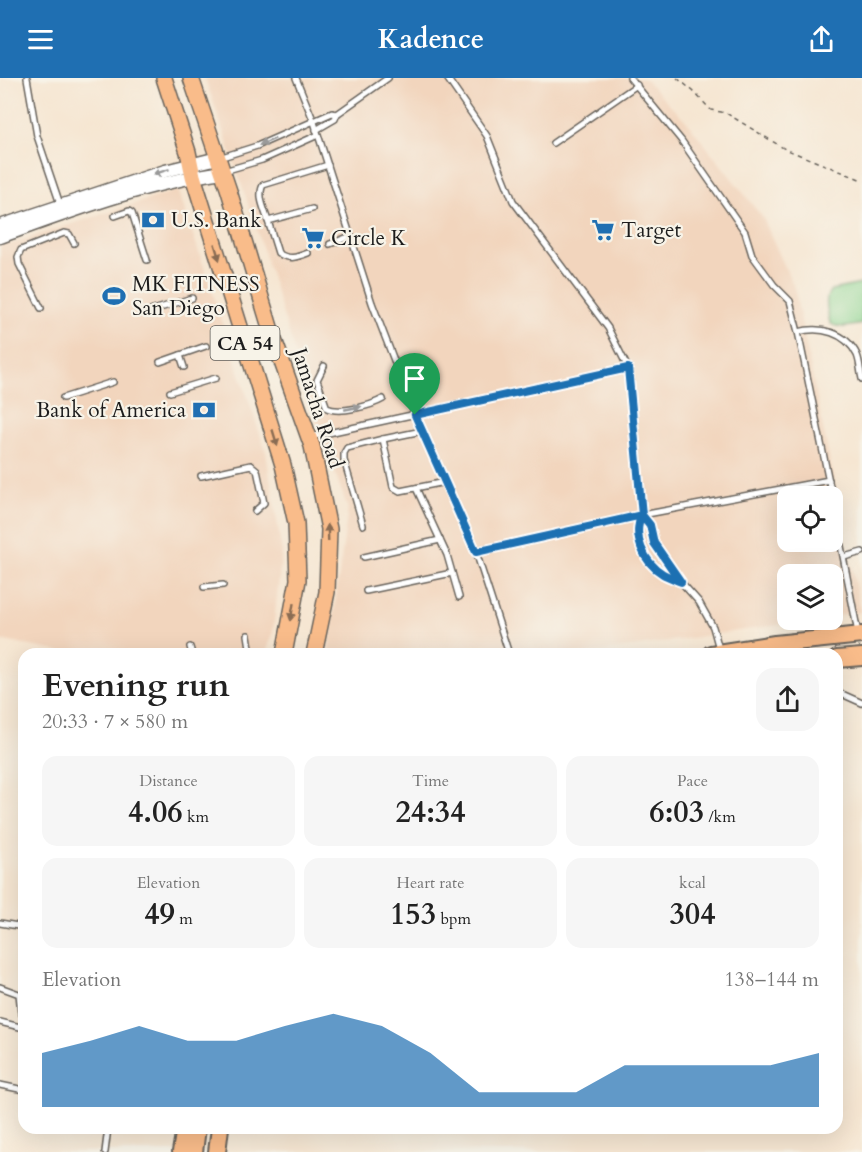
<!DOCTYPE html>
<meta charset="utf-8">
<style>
:root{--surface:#fff;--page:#f6f6f6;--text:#222;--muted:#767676;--accent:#1f6fb2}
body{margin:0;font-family:Cardo,serif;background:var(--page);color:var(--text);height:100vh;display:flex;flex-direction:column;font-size:22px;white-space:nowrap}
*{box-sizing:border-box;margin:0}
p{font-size:20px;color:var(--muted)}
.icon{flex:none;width:33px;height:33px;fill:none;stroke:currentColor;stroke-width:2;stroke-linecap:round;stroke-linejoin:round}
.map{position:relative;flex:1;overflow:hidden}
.panel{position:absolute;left:18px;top:570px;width:825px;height:486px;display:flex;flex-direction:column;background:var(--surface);border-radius:18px;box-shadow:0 6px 24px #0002}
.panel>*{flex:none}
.fabs{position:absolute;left:777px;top:408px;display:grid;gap:12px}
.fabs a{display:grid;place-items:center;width:66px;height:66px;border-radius:12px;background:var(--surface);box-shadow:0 6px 24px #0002;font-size:30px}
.pin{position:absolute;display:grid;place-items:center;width:51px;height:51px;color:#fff;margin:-62px -26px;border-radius:50% 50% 50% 0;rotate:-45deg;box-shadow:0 0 6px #0007}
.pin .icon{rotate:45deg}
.round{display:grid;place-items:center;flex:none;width:63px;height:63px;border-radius:18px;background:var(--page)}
.headline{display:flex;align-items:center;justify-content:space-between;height:102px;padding:0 24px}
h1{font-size:33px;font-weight:700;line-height:45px}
.metrics{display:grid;grid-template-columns:repeat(3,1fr);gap:9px;height:102px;padding:6px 24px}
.metrics div{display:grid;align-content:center;border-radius:15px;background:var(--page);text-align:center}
.metrics b{font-size:30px;font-weight:700}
.metrics small{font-size:16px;font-weight:400}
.metrics p{font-size:16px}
.chart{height:168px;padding:12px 24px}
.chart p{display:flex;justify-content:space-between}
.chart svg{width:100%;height:108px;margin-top:6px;fill:var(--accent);opacity:.7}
header{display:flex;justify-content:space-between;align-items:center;height:78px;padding:0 24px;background:var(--accent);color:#fff;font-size:27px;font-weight:700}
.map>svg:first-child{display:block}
.built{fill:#f2d5bd;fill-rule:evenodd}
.green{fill:#8bd490;stroke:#547856;stroke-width:1.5}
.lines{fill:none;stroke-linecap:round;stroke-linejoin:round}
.service-casing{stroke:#68635c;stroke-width:8}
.tertiary-casing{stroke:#68635c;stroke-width:15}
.primary-casing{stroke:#68635c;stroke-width:18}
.trunk-casing{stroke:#68635c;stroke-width:20}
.path{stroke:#68635c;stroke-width:1.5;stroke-dasharray:4.5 4.5;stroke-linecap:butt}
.service{stroke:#fff;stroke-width:5}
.tertiary{stroke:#fff;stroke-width:12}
.primary{stroke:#f9bc8a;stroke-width:15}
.trunk{stroke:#f9bc8a;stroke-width:16}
.oneway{fill:#999}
.oneway2{fill:#8a6c53}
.route-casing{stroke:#fff;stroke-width:12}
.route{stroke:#1f6fb2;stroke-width:8}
.labels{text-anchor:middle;stroke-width:4.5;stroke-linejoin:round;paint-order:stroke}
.shield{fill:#f7f3e8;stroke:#5e5c59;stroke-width:1.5}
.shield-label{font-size:20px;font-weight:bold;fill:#1c1c1c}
.poi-label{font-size:21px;fill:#1c1c1c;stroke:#f7f3e8;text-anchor:start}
.street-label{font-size:21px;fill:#1c1c1c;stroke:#f7f3e8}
</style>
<header><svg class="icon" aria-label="menu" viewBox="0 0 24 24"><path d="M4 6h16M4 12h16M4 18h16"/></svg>Kadence<svg class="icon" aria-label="share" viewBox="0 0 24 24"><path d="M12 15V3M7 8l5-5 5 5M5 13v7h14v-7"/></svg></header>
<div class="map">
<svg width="862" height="1074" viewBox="0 0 862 1074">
<rect width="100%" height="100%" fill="#f7f3e8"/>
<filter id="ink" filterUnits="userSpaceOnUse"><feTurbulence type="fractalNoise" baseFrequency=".0167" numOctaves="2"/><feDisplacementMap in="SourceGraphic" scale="12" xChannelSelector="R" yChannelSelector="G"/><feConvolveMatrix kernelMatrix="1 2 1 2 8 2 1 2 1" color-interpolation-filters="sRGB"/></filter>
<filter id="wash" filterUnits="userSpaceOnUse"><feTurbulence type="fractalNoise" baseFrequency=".008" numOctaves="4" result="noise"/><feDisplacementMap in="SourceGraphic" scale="24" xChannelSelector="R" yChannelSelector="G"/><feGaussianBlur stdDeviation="1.35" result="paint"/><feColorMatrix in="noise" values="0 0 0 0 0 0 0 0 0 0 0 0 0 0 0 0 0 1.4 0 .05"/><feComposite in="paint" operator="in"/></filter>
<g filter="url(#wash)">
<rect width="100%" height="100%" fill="#f6e6d2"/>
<g class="built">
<path d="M205,0h439l43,44 76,96 31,69 67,325 -28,4 -1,-42h-44v46h24l-228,34h-256l20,-145 -36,-101 -56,-181zM788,418h44v46h-44z"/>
<polygon points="178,112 266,374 282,474 273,553 266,576 71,576 0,562 0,140 10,166"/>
</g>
<path class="green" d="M862,206v40c-11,2 -23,6 -32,-1 -2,-11 -7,-25 1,-33z"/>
</g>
<g filter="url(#ink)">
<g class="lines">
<g class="service-casing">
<g id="service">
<polyline points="27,0 37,58 61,129"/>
<polyline points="296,0 314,44 372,225 415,337 476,474 509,576"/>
<path d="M447,0l40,58 26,65 95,127 20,40 14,147c-10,20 1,47 21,59 5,3 12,5 18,8"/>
<polyline points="630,0 681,62 745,154 752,177 774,207 790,223 798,254 832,418"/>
<polyline points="316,52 335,41 337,36 388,0"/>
<polyline points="553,65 637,7"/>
<polyline points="219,80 257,68 332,35 337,36"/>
<polyline points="224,93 262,82 318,57"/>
<path d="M312,131l-44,12c-3,-11 -11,-24 -5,-36l65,-20"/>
<polyline points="115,138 129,133 132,135 147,182"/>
<path d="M268,143l10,32c11,7 17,5 30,0"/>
<polyline points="330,166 351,158"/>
<polyline points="41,230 19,186 18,179 21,172 64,155 69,156 74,165"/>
<polyline points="144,235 192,220"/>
<path d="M798,254c22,-6 48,0 59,23 3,7 3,16 5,24"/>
<polyline points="180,277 184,289"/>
<polyline points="160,284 206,268"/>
<path d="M324,288l-7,14 10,28c12,6 44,-2 56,-9"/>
<polyline points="170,314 216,300"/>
<polyline points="63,320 113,304"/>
<polyline points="422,353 383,361 393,409 400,413 445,404"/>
<polyline points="310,359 628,290"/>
<polyline points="201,398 251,387 257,392 264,425 255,433"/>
<polyline points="416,410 447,477 459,519"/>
<polyline points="832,422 858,555"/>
<polyline points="642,437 650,447 654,465 681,504 699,524 713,549 719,571"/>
<polyline points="363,447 344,382 344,375 347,370 383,361"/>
<polyline points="476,474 642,437 829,402"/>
<polyline points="364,479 440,462"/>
<polyline points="844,479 862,474"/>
<polyline points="204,509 223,507"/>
<polyline points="366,513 452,495"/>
<polyline points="248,557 251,576"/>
<polyline points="190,569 192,576"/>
<polyline points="837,616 842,616 862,625"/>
<polyline points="0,845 24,849"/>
<polyline points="0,909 19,916 21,935 24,938"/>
<polyline points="0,944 24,950"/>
<polyline points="0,1007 24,1012"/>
<polyline points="105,1074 108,1050"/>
</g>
</g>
<g class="tertiary-casing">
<g id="tertiary">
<polyline points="0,148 165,93 218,80"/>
<path d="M0,159c72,-26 146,-54 223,-65"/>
</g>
</g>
<g class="primary-casing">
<g id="primary">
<polyline points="164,0 188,74 193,98 283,387 296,445 298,502 284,576"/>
<polyline points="191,0 229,113 272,256 312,368 329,451 327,514 314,576"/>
</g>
</g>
<g class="trunk-casing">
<g id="trunk">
<polyline points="711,576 775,566 862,557"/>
<polyline points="837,581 862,579"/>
<polyline points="181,1074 185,1050"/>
<polyline points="194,1074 197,1050"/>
<polyline points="217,1074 220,1050"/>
</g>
</g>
<polyline class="path" points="677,0 693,13 711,32 726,35 785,71 862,102"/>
<use href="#service" class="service"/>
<use href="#tertiary" class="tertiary"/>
<use href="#primary" class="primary"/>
<use href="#trunk" class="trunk"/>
</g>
<defs><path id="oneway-solid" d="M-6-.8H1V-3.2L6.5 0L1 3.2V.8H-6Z" transform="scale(1.5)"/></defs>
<g class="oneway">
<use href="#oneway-solid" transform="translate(267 64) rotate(157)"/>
<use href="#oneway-solid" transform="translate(161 94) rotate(162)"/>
<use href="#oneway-solid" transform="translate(353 330) rotate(-11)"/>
</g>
<g class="oneway2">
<use href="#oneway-solid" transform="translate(217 174) rotate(73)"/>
<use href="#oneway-solid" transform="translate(275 360) rotate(73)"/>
<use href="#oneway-solid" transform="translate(328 455) rotate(-92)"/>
<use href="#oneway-solid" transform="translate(292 534) rotate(100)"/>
</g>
</g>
<g class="lines" filter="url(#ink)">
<g class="route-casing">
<path id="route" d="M415,337l61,137 166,-37 8,10 4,18 27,39c-6,-3 -13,-5 -18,-8 -20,-12 -31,-39 -21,-59l-14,-147 -213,47"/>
</g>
<use href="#route" class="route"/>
</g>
<defs>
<g id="bank-bare" transform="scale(1.8)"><path d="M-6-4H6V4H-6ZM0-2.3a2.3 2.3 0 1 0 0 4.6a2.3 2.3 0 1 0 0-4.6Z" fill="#1f6fb2" stroke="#f7f3e8" stroke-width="2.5" paint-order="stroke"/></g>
<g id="supermarket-bare" transform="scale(1.8)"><path d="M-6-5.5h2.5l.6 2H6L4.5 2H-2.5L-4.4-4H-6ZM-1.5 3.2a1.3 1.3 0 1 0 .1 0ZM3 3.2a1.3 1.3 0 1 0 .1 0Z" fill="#1f6fb2" stroke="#f7f3e8" stroke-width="2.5" paint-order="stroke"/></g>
<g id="stadium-bare" transform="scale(1.8)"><path d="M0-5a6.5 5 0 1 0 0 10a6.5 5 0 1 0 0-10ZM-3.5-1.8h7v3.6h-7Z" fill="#1f6fb2" stroke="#f7f3e8" stroke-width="2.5" paint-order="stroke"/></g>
</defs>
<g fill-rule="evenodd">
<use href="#bank-bare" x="153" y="142"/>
<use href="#supermarket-bare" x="603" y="152"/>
<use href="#supermarket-bare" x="313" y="160"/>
<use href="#stadium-bare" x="114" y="218"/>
<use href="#bank-bare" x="204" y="332"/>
</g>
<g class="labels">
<rect class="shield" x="210.5" y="248" width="69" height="34" rx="4.5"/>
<g class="shield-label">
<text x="245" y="272">CA 54</text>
</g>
<g class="poi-label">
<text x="171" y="149">U.S. Bank</text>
<text x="621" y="159">Target</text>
<text x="331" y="167">Circle K</text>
<text x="132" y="213">MK FITNESS<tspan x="132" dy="24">San Diego</tspan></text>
<text x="186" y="339" text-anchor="end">Bank of America</text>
</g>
<g class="street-label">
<text transform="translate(318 330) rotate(72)" y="7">Jamacha Road</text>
</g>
</g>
</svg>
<div class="fabs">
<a><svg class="icon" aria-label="locate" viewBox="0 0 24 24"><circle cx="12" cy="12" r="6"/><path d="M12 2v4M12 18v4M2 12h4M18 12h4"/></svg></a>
<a><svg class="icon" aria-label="layers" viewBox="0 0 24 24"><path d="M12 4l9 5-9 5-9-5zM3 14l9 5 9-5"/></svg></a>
</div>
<div class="pin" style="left:415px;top:337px;background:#1e9e55"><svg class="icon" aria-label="arrive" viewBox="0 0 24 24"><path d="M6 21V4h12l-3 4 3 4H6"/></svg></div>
<section class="panel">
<div class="headline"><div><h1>Evening run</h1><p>20:33 · 7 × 580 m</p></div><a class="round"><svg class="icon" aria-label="share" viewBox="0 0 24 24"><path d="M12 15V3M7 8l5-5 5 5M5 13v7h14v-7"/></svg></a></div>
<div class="metrics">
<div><p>Distance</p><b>4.06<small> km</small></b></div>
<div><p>Time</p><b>24:34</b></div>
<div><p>Pace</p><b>6:03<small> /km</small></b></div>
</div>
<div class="metrics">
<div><p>Elevation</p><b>49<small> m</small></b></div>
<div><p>Heart rate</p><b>153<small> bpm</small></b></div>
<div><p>kcal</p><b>304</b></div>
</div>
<div class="chart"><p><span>Elevation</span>138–144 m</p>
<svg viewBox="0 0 160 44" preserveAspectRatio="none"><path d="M0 44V22L10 17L20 11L30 17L40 17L50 11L60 6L70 11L80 22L90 38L100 38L110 38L120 27L130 27L140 27L150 27L160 22V44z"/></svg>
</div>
</section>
</div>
